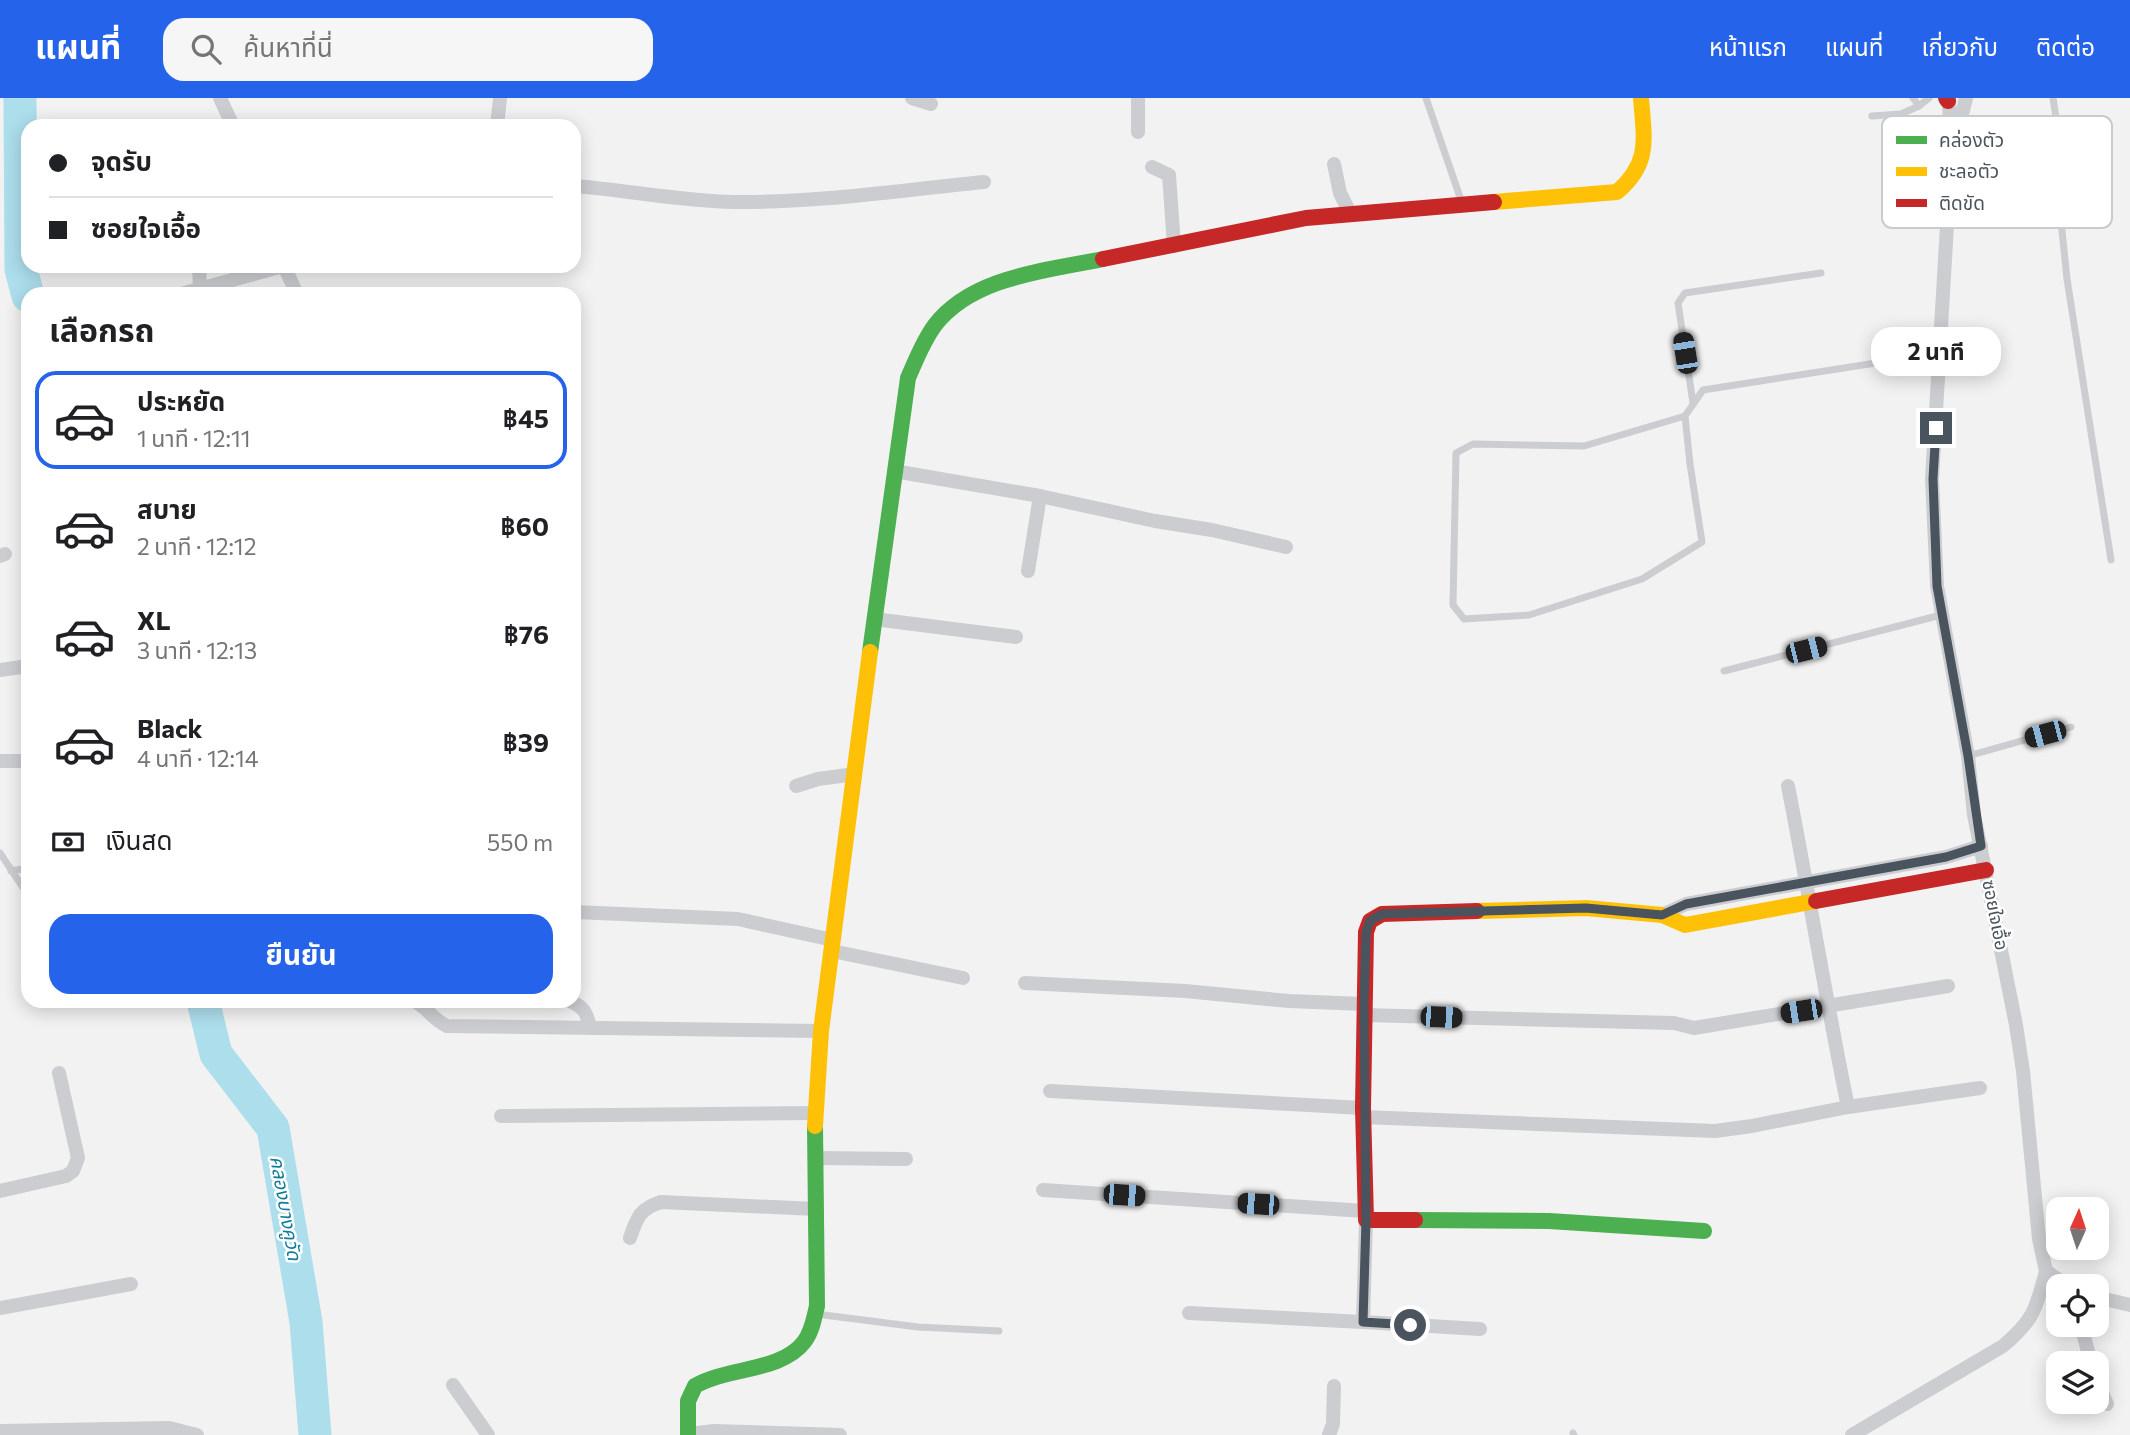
<!DOCTYPE html>
<html lang="th">
<meta charset="utf-8">
<style>
body{margin:0;font-family:Commissioner,"Noto Sans Thai",sans-serif;background:#f6f6f6;color:#202124;height:100vh;display:flex;flex-direction:column;font-size:26px;white-space:nowrap}
*{box-sizing:border-box;margin:0}
p{font-size:23px;color:#757577}
.icon{flex:none;width:38px;height:38px;fill:none;stroke:currentColor;stroke-width:2;stroke-linecap:round;stroke-linejoin:round}
.map{position:relative;flex:1;overflow:hidden}
.sheet{position:absolute;left:21px;top:189px;width:560px;height:721px;display:flex;flex-direction:column;background:#fff;border-radius:21px;box-shadow:0 4px 18px #0003}
.sheet>*{flex:none}
.top-card{position:absolute;left:21px;top:21px;width:560px;height:154px;border-radius:21px;box-shadow:0 4px 18px #0003;display:grid;align-content:center;height:154px;padding:0 28px;background:#fff}
.needle{width:46px;rotate:3deg}
.controls{position:absolute;left:2046px;top:1099px;display:grid;gap:14px}
.controls a{display:grid;place-items:center;width:63px;height:63px;border-radius:14px;background:#fff;box-shadow:0 4px 18px #0003;font-size:35px}
.end{position:absolute;width:32px;height:32px;margin:-16px;border:9px solid #49545e;background:#fff;box-shadow:0 0 0 4px #fff}
.from{border-radius:50%}
.bubble{position:absolute;height:49px;border-radius:21px;background:#fff;box-shadow:0 4px 18px #0003;font-size:23px;font-weight:700;line-height:49px;text-align:center}
.car{position:absolute;width:21px;height:42px;margin:-21px -10px;border-radius:9px;box-shadow:0 0 5px 2px #0007;background:linear-gradient(#222 24%,#8ab4d8 0 40%,#222 0 76%,#8ab4d8 0 86%,#222 0)}
.top-card b{display:flex;align-items:center;gap:24px;height:66px;font-size:26px}
.top-card b+b{border-top:2px solid #e0e0e0}
.top-card i{width:18px;height:18px;background:#202124}
ul{padding:0;list-style:none}
li{display:flex;align-items:center;gap:21px;height:98px;margin:0 14px 10px;padding:0 14px;border:4px solid transparent;border-radius:21px}
li div{flex:1}
li b{display:block;font-size:26px}
li em{font-style:normal;font-weight:700}
li.on{border-color:#2563eb}
li>.icon{width:63px;height:63px;stroke-width:1.5}
h2{padding:0 28px;font-size:32px;line-height:84px}
.pay{display:flex;align-items:center;gap:18px;height:77px;padding:0 28px;font-size:26px}
.pay p{margin-inline-start:auto}
.action{display:flex;gap:14px;margin-top:auto;padding:14px 28px}
.action a{flex:1;height:80px;border-radius:21px;background:#2563eb;color:#fff;font-size:28px;font-weight:700;line-height:80px;text-align:center}
header{display:flex;align-items:center;gap:42px;box-sizing:border-box;height:98px;padding:0 35px;background:#2563eb;color:#fff}
header strong{font-size:33px}
nav{display:flex;gap:38px;margin-inline-start:auto;font-size:24px}
.search{width:490px;height:63px;background:#f6f6f6;display:flex;align-items:center;gap:18px;box-sizing:border-box;padding:0 24px;border-radius:21px;color:#757577;font-size:26px}
.map>svg:first-child{display:block}
.lines{fill:none;stroke-linecap:round;stroke-linejoin:round}
.river{stroke:#addeec;stroke-width:33}
.lane{stroke:#cbcdd0;stroke-width:7}
.street{stroke:#cbcdd0;stroke-width:14}
.fast{stroke:#4caf50;stroke-width:16}
.slow{stroke:#ffc107;stroke-width:16}
.jam{stroke:#c62828;stroke-width:16}
.route{stroke:#49545e;stroke-width:9}
.labels{text-anchor:middle;stroke-width:5;stroke-linejoin:round;paint-order:stroke}
.street-label{font-size:18px;fill:#49545e;stroke:#fff}
.water-label{font-size:19px;font-style:italic;fill:#117b99;stroke:#fff}
.key{fill:#fff;stroke:#c8cccf;stroke-width:2}
.key-label{font-size:19px;fill:#49545e}
</style>
<header>
<strong>แผนที่</strong>
<div class="search"><svg class="icon" aria-label="search" viewBox="0 0 24 24"><circle cx="10" cy="10" r="6"/><path d="M15 15l6 6"/></svg>ค้นหาที่นี่</div>
<nav><a>หน้าแรก</a><a>แผนที่</a><a>เกี่ยวกับ</a><a>ติดต่อ</a></nav>
</header>
<div class="map">
<svg width="2130" height="1337" viewBox="0 0 2130 1337">
<rect width="100%" height="100%" fill="#f2f2f2"/>
<g class="lines">
<!-- river -->
<g class="river">
<path d="M20,0L21,171L28,198"/>
<path d="M203,903L216,956L273,1030L306,1224L315,1337"/>
</g>
<!-- lane -->
<g class="lane">
<path d="M1426,0L1462,105"/>
<path d="M1913,0L1919,8L1929,0"/>
<path d="M2053,0L2058,33L2055,65L2067,181L2111,462"/>
<path d="M1872,18L1901,16L1919,8"/>
<path d="M1693,305L1678,205L1685,195L1821,175"/>
<path d="M1685,318L1584,348L1473,346L1456,355L1453,507L1464,521L1529,517L1642,481L1702,444L1690,366L1685,318L1703,292L1940,255"/>
<path d="M1724,573L1941,517"/>
<path d="M1968,658L2071,629"/>
<path d="M0,755L28,797"/>
<path d="M11,773L28,770"/>
<path d="M816,1216L918,1229L999,1233"/>
<path d="M1573,1335L1574,1337"/>
</g>
<!-- street -->
<g class="street">
<path d="M220,0L233,28"/>
<path d="M912,0L931,6"/>
<path d="M1949,0L1951,60L1932,381L1937,488L1968,658L1974,717L2016,927L2023,973L2039,1141L2046,1173L2067,1188"/>
<path d="M497,28L500,0"/>
<path d="M1138,34V0"/>
<path d="M1955,45L1966,0"/>
<path d="M1334,66L1340,95L1350,115"/>
<path d="M1152,69L1169,77L1174,148"/>
<path d="M574,88C627,92 680,103 734,104C817,105 901,92 984,84"/>
<path d="M199,168L200,191"/>
<path d="M284,168L297,196"/>
<path d="M181,196L283,168"/>
<path d="M894,373L1040,398L1155,423L1212,432L1286,449"/>
<path d="M0,458L5,456"/>
<path d="M1028,473L1040,398"/>
<path d="M874,521L1016,539"/>
<path d="M0,572L28,568"/>
<path d="M0,663H28"/>
<path d="M796,688L818,681L855,676"/>
<path d="M1788,688C1809,795 1826,903 1848,1009"/>
<path d="M574,814L738,821L833,842"/>
<path d="M1662,817L1686,806L1946,759L1981,748"/>
<path d="M832,853L963,880"/>
<path d="M1025,885L1185,893L1289,903L1364,906"/>
<path d="M414,903C427,909 433,922 447,928L821,933"/>
<path d="M570,903C584,909 587,915 590,930"/>
<path d="M1364,917L1674,925L1694,930L1948,888"/>
<path d="M1050,993L1363,1010"/>
<path d="M501,1018L815,1015"/>
<path d="M1363,1019L1715,1033L1752,1028L1848,1009L1980,990"/>
<path d="M816,1060L906,1061"/>
<path d="M1043,1092L1365,1113"/>
<path d="M0,1093L66,1078L73,1073L78,1060L59,975"/>
<path d="M630,1140C637,1120 639,1111 661,1104L816,1111"/>
<path d="M2096,1199L2130,1207"/>
<path d="M0,1210L131,1186"/>
<path d="M1189,1215L1363,1224L1366,1122"/>
<path d="M1363,1224L1480,1231"/>
<path d="M2081,1227L2091,1265"/>
<path d="M2096,1281L2107,1306"/>
<path d="M453,1287L488,1337"/>
<path d="M0,1333L169,1330L197,1337"/>
<path d="M688,1336L714,1333L840,1337"/>
<path d="M1329,1337L1333,1326L1334,1288"/>
<path d="M1852,1337L2003,1248C2034,1222 2036,1211 2046,1173"/>
</g>
<!-- fast -->
<g class="fast">
<path d="M870,554L908,280C916,262 923,243 935,227C973,178 1047,173 1103,161"/>
<path d="M1415,1122L1549,1123L1704,1133"/>
<path d="M688,1337V1303L695,1288C727,1269 781,1274 804,1244C812,1234 814,1220 817,1208L815,1028"/>
</g>
<!-- slow -->
<g class="slow">
<path d="M1494,104L1617,94C1651,65 1644,41 1641,0"/>
<path d="M1477,813L1586,810L1662,817L1685,827L1816,803"/>
<path d="M815,1028L821,933L870,554"/>
</g>
<!-- jam -->
<g class="jam">
<path d="M1946,0L1948,3"/>
<path d="M1103,161L1306,120L1494,104"/>
<path d="M1816,803L1986,772"/>
<path d="M1415,1122H1366L1363,1010L1366,834L1370,823L1382,816L1477,813"/>
</g>
</g>
<g class="lines">
<!-- route -->
<path class="route" d="M1410,1227L1363,1224L1366,1122L1364,906L1366,834L1370,823L1382,816L1586,810L1662,817L1686,806L1946,759L1981,748L1968,658L1937,488L1933,381L1936,330"/>
</g>
<g class="labels">
<!-- street labels -->
<g class="street-label">
<text transform="translate(1995 817) rotate(79)" y="6">ซอยใจเอื้อ</text>
</g>
<!-- water labels -->
<g class="water-label">
<text transform="translate(286 1110) rotate(80)" y="7">คลองบางคูวัด</text>
</g>
</g>
<!-- legend -->
<rect x="1882" y="18" width="230" height="112" rx="10" class="key"/>
<rect x="1896" y="38" width="31" height="8" fill="#4caf50"/>
<rect x="1896" y="69" width="31" height="9" fill="#ffc107"/>
<rect x="1896" y="101" width="31" height="8" fill="#c62828"/>
<g class="key-label">
<text x="1939" y="49">คล่องตัว</text>
<text x="1939" y="80">ชะลอตัว</text>
<text x="1939" y="112">ติดขัด</text>
</g>
</svg>
<div class="controls">
<a><svg class="needle" viewBox="-14 -14 28 28"><path d="M0-13l5 13h-10z" fill="#e53935"/><path d="M0 13l5-13h-10z" fill="#757577"/></svg></a>
<a><svg class="icon" aria-label="locate" viewBox="0 0 24 24"><circle cx="12" cy="12" r="6"/><path d="M12 2v4M12 18v4M2 12h4M18 12h4"/></svg></a>
<a><svg class="icon" aria-label="layers" viewBox="0 0 24 24"><path d="M12 4l9 5-9 5-9-5zM3 14l9 5 9-5"/></svg></a>
</div>
<i class="end from" style="left:1410px;top:1227px"></i>
<i class="end" style="left:1936px;top:330px"></i>
<div class="bubble" style="left:1871px;top:229px;width:130px">2 นาที</div>
<i class="car" style="left:1685px;top:255px;rotate:351deg"></i>
<i class="car" style="left:1806px;top:552px;rotate:76deg"></i>
<i class="car" style="left:2045px;top:636px;rotate:255deg"></i>
<i class="car" style="left:1801px;top:913px;rotate:261deg"></i>
<i class="car" style="left:1441px;top:919px;rotate:92deg"></i>
<i class="car" style="left:1124px;top:1097px;rotate:94deg"></i>
<i class="car" style="left:1258px;top:1106px;rotate:274deg"></i>
<div class="top-card">
<b><i class="from"></i>จุดรับ</b>
<b><i></i>ซอยใจเอื้อ</b>
</div>
<section class="sheet">
<h2>เลือกรถ</h2>
<ul>
<li class="on"><svg class="icon" aria-label="car" viewBox="0 0 24 24"><path d="M5 17H2v-5l4-1 3-4h7l3 4 3 1v5h-3M9 17h6M6 11h13"/><circle cx="7" cy="17" r="2"/><circle cx="17" cy="17" r="2"/></svg><div><b>ประหยัด</b><p>1 นาที · 12:11</p></div><em>฿45</em></li>
<li><svg class="icon" aria-label="car" viewBox="0 0 24 24"><path d="M5 17H2v-5l4-1 3-4h7l3 4 3 1v5h-3M9 17h6M6 11h13"/><circle cx="7" cy="17" r="2"/><circle cx="17" cy="17" r="2"/></svg><div><b>สบาย</b><p>2 นาที · 12:12</p></div><em>฿60</em></li>
<li><svg class="icon" aria-label="car" viewBox="0 0 24 24"><path d="M5 17H2v-5l4-1 3-4h7l3 4 3 1v5h-3M9 17h6M6 11h13"/><circle cx="7" cy="17" r="2"/><circle cx="17" cy="17" r="2"/></svg><div><b>XL</b><p>3 นาที · 12:13</p></div><em>฿76</em></li>
<li><svg class="icon" aria-label="car" viewBox="0 0 24 24"><path d="M5 17H2v-5l4-1 3-4h7l3 4 3 1v5h-3M9 17h6M6 11h13"/><circle cx="7" cy="17" r="2"/><circle cx="17" cy="17" r="2"/></svg><div><b>Black</b><p>4 นาที · 12:14</p></div><em>฿39</em></li>
</ul>
<div class="pay"><svg class="icon" aria-label="cash" viewBox="0 0 24 24"><path d="M3 7h18v10H3z"/><circle cx="12" cy="12" r="2"/></svg>เงินสด<p>550 m</p></div>
<div class="action"><a>ยืนยัน</a></div>
</section>
</div>
